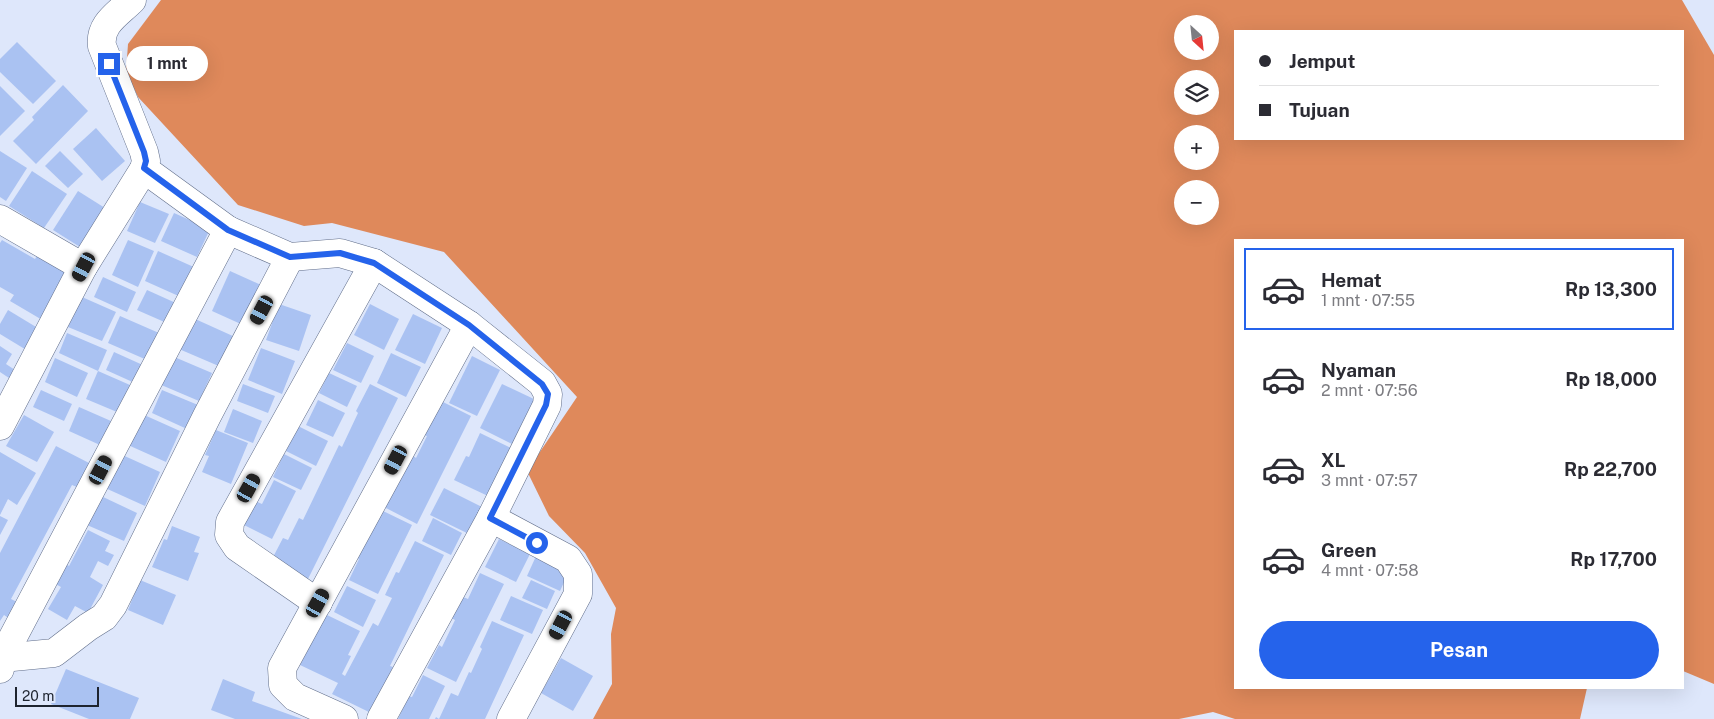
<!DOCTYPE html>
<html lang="id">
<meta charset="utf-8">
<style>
body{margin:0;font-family:"Public Sans",sans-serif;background:#f2f2f3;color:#2b2b33;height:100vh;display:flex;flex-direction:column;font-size:19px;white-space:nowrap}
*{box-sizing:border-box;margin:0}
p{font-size:16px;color:#7c7c81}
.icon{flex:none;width:28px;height:28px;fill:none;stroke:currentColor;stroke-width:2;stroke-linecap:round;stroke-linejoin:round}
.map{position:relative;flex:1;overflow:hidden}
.drawer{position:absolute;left:1234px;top:239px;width:450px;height:450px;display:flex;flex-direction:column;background:#fff;border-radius:0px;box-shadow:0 5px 20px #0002}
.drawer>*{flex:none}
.banner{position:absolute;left:1234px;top:30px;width:450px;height:110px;border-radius:0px;box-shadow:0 5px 20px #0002;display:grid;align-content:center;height:110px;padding:0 25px;background:#fff}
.needle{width:32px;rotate:153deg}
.controls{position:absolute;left:1174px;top:15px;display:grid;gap:10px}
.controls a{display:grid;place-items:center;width:45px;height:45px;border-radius:50%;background:#fff;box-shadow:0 5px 20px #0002;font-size:25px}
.scale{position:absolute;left:15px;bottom:12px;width:84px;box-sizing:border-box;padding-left:5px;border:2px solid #1e242f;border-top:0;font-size:14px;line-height:18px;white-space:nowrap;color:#1e242f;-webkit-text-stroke:4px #dee7fb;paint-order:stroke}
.end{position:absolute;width:22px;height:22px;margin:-11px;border:6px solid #2563eb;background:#fff;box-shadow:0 0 0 2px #fff}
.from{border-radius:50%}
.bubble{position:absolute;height:35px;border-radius:18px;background:#fff;box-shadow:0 5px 20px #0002;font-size:16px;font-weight:700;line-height:35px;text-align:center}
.car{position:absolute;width:15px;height:30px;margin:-15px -8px;border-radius:6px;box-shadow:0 0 4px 1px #0007;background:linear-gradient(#222 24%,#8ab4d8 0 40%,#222 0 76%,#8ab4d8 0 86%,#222 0)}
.banner b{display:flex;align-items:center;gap:18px;height:48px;font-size:19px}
.banner b+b{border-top:1px solid #e1e1e2}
.banner i{width:12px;height:12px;background:#2b2b33}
ul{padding:9px 0 0;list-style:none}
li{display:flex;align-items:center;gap:15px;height:82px;margin:0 10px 8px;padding:0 15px;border:2px solid transparent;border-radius:0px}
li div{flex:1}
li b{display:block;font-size:19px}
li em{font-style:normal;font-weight:700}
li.active{border-color:#2563eb}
li>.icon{width:45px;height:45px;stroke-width:1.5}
.cta{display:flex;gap:10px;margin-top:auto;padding:10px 25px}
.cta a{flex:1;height:58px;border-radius:30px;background:#2563eb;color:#fff;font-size:20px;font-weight:700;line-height:58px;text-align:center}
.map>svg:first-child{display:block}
.forest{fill:#df895b;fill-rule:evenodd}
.building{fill:#aac2f2}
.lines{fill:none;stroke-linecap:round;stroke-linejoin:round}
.minor-casing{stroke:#616e8a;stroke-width:29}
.minor{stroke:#fff;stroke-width:28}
.route{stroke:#2563eb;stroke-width:6}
</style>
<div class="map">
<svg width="1714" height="719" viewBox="0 0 1714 719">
<rect width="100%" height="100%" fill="#dee7fb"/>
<!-- forest -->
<path class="forest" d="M161,0H1682L1714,55V684L1683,671L1682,240H1235V688H1587L1580,719H1235L1213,712L1179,719H593L612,684L611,634L616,608L585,553L549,516L527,471L577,397L444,252L332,223L304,226L238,205L138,97L126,72L128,44ZM1182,24H1210V51H1182ZM1235,31H1682V139H1235ZM1182,79H1210V106H1182ZM1182,134H1210V161H1182ZM1182,189H1210V216H1182Z"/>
<!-- building -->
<g class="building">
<path d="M17,42L56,81L33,104L0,72V59Z"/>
<path d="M63,85L88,111L36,164L13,141L34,120L32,117Z"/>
<path d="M0,86L25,111L0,136Z"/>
<path d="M96,128L125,161L102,181L73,149Z"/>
<path d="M0,151L27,168L6,201L0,197Z"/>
<path d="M60,151L83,174L68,188L45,166Z"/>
<path d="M32,171L67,194L44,228L9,206Z"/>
<path d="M78,191L105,208L80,247L53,230Z"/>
<path d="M140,202L169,214L155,243L127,231Z"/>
<path d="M174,213L210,229L197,257L161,241Z"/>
<path d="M2,240L35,259L39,253L73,274L44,321L10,301L14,295L0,287V243Z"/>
<path d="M128,240L154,251L138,287L112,275Z"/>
<path d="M158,251L196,268L183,298L145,281Z"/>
<path d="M230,271L261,285L243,325L212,311Z"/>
<path d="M103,277L136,292L127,312L94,297Z"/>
<path d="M147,290L178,304L169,324L137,310Z"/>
<path d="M82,297L116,312L102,341L68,327Z"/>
<path d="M279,304L311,315L299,351L266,340Z"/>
<path d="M370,304L399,319L384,350L354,335Z"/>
<path d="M8,310L41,330L28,351L0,334V324Z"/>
<path d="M413,314L442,328L425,364L395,350Z"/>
<path d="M120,316L159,333L147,360L108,343Z"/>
<path d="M193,318L235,337L221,367L179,349Z"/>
<path d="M67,333L107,350L98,371L59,353Z"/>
<path d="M347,343L374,356L361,383L333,370Z"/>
<path d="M0,346L12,354L6,364L15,370L9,378L0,372Z"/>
<path d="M261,348L295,361L282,394L248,380Z"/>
<path d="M114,352L145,366L137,384L106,370Z"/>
<path d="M391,353L421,367L406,397L377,383Z"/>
<path d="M172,356L212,373L199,401L159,384Z"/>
<path d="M472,356L500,370L477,416L449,403Z"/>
<path d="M55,358L88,373L77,397L45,382Z"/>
<path d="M98,371L130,385L117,412L86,399Z"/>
<path d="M329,373L357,386L347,407L319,393Z"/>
<path d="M243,384L275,396L268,413L237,401Z"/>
<path d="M370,384L398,398L308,579L271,561L283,538L288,540L299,518L303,520L339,445L342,447L358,413L356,411Z"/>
<path d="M502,384L536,400L514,445L480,428Z"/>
<path d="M41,390L72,404L64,421L33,407Z"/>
<path d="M162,390L198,405L187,429L152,413Z"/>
<path d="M318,400L345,413L333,437L306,425Z"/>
<path d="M441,401L471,416L417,524L384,507L412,455L416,458L427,436L424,435Z"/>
<path d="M79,407L111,421L100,445L69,431Z"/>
<path d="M233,409L262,421L253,443L224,432Z"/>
<path d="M142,414L180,431L166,462L128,445Z"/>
<path d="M24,415L54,432L37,462L6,446Z"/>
<path d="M298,426L328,441L316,466L286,451Z"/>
<path d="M216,430L248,443L231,484L202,472L209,456L205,455Z"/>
<path d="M480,433L511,448L488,496L454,480L466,456L469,457Z"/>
<path d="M56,446L91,464L79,488L72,485L11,599L19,603L10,619L4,615L0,621V553Z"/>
<path d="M0,452L36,473L17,505L8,499L0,515Z"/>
<path d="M118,453L160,472L145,506L103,487Z"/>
<path d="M284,454L312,468L301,490L273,477Z"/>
<path d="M274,480L296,491L272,539L244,525L255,501L262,504Z"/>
<path d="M444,488L484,508L471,535L430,515Z"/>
<path d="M101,496L137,513L124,541L87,525Z"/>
<path d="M381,510L412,525L378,594L349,580L359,559L357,558Z"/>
<path d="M0,516L8,520L0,535Z"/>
<path d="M433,518L462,533L451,555L422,541Z"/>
<path d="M172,526L200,537L194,552L199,553L188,581L152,567L164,539L167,540Z"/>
<path d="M88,530L110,541L105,551L114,555L108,566L98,561L90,577L103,585L88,613L75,606L67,620L48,609L61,587L52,582L63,562L69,566Z"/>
<path d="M499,539L530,554L516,582L485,567Z"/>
<path d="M415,541L444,555L390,666L393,667L371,713L332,694L338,683L300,665L325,614L360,631L348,655L351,656L342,674L345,676L373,623L378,626L392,598L385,595L396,572L399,573Z"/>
<path d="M537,554L570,569L560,591L527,576Z"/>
<path d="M480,573L504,584L456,682L427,668L439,645L442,647L455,620L450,617L461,596L468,599Z"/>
<path d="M140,580L176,595L163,625L128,610Z"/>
<path d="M531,580L555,591L547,609L522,598Z"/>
<path d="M347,586L376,600L363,627L334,612Z"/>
<path d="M511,596L543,610L532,634L500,620Z"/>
<path d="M492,621L524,635L485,719H435L436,717L439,719L451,693L458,696L469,672L471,673L482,649L480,647Z"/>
<path d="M561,658L593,676L573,711L541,693Z"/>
<path d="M66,669L139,698L130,719H89L51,704Z"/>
<path d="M423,675L445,686L429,719H398L409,696L412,697Z"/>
<path d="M223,679L255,692L252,701L302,719H235L211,710Z"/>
</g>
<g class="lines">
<!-- minor casing -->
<g class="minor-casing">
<g id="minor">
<path d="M144,169L228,230L290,257L340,253L374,263L469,325L542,383L548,394L547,405L491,518L381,719"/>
<path d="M0,219L83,267"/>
<path d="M0,426L83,267L144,169L146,161L144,152L102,46C99,24 118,14 132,0"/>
<path d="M491,518L568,559L578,574V594L511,719"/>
<path d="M318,603L237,547L229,535L230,522L374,263"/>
<path d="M2,658L54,653L88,627L104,617L113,605L207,416L290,257"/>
<path d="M0,669L2,658L228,230"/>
<path d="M344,719L295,697L283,685L282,668L469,325"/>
</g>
</g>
<!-- minor -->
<use href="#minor" class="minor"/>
</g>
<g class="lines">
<!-- route -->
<path class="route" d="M109,64L144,152L146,161L144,168L228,230L290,257L340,253L374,263L469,325L542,384L548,394L546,405L490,518L537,543"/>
</g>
</svg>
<div class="controls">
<a><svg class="needle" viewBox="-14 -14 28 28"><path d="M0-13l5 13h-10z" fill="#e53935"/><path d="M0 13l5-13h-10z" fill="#7c7c81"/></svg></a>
<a><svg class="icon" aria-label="layers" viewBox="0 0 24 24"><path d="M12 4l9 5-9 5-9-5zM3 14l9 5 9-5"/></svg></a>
<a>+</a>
<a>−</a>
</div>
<div class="scale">20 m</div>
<i class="end from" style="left:537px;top:543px"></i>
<i class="end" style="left:109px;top:64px"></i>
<div class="bubble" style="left:126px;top:46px;width:82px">1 mnt</div>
<i class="car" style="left:84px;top:267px;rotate:208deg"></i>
<i class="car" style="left:262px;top:310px;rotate:208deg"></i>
<i class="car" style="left:396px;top:460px;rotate:208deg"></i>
<i class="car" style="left:101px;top:470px;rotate:28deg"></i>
<i class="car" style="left:249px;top:488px;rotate:29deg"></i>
<i class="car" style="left:318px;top:603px;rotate:29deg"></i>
<i class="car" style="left:561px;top:625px;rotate:208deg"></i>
<div class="banner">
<b><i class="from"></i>Jemput</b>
<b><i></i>Tujuan</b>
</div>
<section class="drawer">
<ul>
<li class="active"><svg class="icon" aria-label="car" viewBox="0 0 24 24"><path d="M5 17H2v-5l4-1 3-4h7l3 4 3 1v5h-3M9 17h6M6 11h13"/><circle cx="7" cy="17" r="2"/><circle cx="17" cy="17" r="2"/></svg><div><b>Hemat</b><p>1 mnt · 07:55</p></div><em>Rp 13,300</em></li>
<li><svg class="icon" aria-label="car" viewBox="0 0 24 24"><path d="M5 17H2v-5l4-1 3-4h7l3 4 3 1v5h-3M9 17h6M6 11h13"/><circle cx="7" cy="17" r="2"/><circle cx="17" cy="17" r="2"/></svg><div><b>Nyaman</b><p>2 mnt · 07:56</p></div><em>Rp 18,000</em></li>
<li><svg class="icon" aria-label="car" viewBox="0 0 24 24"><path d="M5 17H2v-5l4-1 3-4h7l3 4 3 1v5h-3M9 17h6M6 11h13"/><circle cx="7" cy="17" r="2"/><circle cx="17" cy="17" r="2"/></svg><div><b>XL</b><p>3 mnt · 07:57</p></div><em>Rp 22,700</em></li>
<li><svg class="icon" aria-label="car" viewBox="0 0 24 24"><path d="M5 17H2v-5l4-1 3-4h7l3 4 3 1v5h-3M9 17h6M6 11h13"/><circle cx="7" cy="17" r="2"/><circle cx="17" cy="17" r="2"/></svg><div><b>Green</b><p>4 mnt · 07:58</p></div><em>Rp 17,700</em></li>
</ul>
<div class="cta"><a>Pesan</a></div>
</section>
</div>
